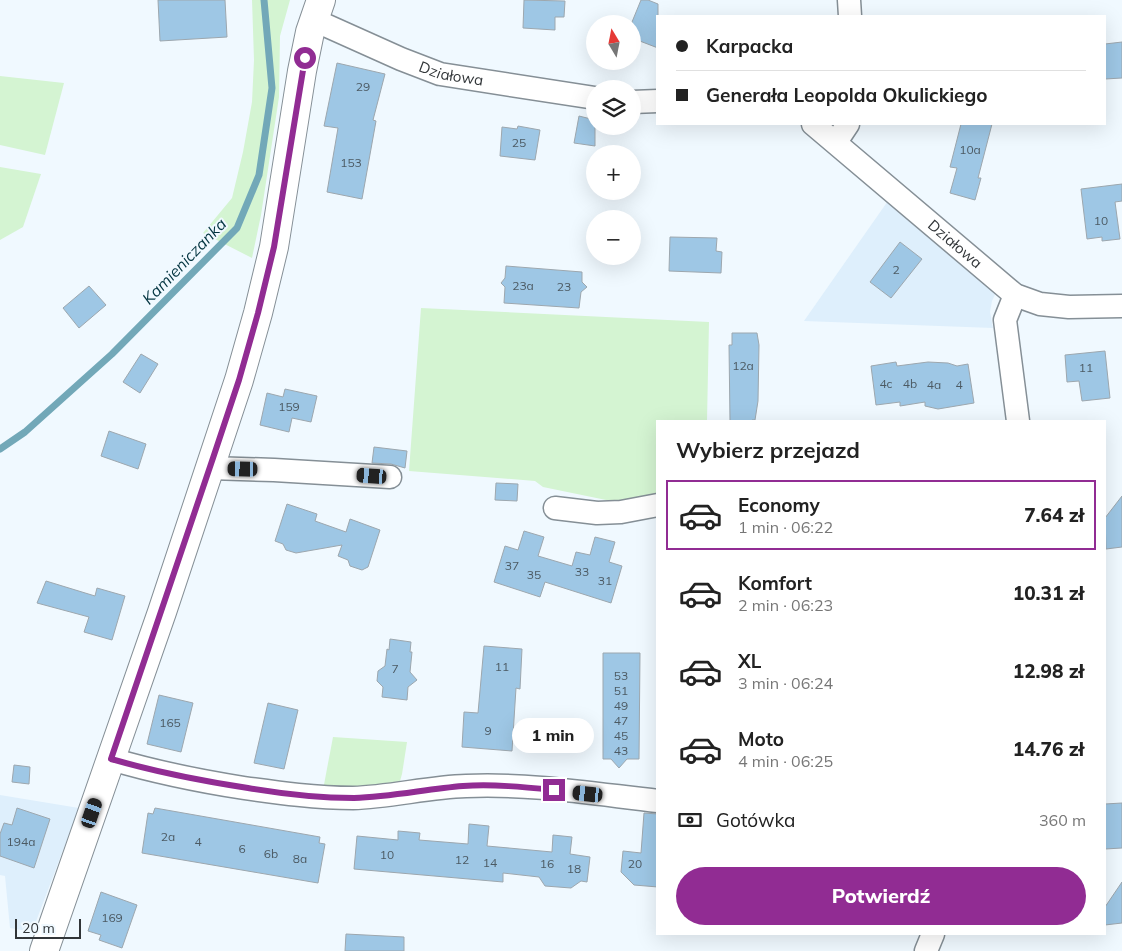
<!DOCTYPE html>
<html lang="pl">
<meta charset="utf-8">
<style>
body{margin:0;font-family:Mulish,sans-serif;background:#f6f6f6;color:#222;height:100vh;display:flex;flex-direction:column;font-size:19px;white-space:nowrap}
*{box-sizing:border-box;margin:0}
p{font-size:16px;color:#767676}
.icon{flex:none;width:28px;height:28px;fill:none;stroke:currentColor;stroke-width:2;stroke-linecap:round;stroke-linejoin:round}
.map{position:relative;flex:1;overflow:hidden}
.side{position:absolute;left:656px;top:420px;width:450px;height:515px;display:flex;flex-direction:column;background:#fff;border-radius:0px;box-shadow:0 5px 20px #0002}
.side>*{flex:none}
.guide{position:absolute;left:656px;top:15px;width:450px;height:110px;border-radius:0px;box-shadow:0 5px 20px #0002;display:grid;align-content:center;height:110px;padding:0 20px;background:#fff}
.needle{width:32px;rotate:350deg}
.controls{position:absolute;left:586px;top:15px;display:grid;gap:10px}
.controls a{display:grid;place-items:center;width:55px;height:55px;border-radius:50%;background:#fff;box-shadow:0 5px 20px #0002;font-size:25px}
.scale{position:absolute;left:15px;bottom:12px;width:66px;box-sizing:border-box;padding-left:5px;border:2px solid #313538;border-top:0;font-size:14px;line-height:18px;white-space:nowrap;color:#313538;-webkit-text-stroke:4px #f0f9ff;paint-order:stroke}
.end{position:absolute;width:22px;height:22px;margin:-11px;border:6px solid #912c93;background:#fff;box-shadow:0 0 0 2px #fff}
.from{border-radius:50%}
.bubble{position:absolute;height:35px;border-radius:18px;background:#fff;box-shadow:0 5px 20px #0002;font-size:16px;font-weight:800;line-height:35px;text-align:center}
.car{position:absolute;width:15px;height:30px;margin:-15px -8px;border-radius:6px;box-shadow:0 0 4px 1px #0007;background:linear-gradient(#222 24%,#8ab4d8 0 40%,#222 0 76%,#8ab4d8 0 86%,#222 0)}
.guide b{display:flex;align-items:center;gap:18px;height:48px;font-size:19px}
.guide b+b{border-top:1px solid #e0e0e0}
.guide i{width:12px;height:12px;background:#222}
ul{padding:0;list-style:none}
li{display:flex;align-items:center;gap:15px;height:70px;margin:0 10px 8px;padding:0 10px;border:2px solid transparent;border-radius:0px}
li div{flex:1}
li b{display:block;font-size:19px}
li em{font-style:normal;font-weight:800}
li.active{border-color:#912c93}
li>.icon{width:45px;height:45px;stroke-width:1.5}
h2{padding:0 20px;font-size:22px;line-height:60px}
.pay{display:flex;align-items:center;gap:12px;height:55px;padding:0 20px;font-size:19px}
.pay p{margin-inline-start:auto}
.button{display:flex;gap:10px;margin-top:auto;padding:10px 20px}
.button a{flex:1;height:58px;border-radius:30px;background:#912c93;color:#fff;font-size:20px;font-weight:800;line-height:58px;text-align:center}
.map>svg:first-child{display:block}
.built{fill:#deeffc}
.green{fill:#d4f4d2}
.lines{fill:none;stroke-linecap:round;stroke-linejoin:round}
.stream{stroke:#72a8b8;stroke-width:7}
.building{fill:#9ec7e5;stroke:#9da7ae}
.street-casing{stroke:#858f96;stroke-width:25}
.secondary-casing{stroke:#858f96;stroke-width:30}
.street{stroke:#fff;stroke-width:22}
.secondary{stroke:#fff;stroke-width:28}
.route{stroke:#912c93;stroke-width:6}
.labels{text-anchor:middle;stroke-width:4;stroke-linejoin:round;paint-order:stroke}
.number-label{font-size:12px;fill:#4c5a63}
.street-label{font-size:15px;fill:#313538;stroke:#f0f9ff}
.water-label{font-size:16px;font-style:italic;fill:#00333f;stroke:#f0f9ff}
</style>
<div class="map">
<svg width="1122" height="951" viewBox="0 0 1122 951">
<rect width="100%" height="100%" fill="#f0f9ff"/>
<!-- built -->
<g class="built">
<path d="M890,198L997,290L992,301L990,312L993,328L804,321Z"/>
<path d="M0,795L79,808L32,932L10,928L5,876L0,875Z"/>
</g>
<!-- green -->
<g class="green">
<path d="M252,0H290L280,36L279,97L261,215L252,258L203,233L232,198L243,152L252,102L254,60Z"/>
<path d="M0,76L64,83L45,155L0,145Z"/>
<path d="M0,167L41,174L23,227L0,240Z"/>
<path d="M421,308L709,322L707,421H658L657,496L635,503L611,501L543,487L535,481L409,471Z"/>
<path d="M333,737L407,742L402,774L400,781L390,789L323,790Z"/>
</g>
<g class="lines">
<!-- stream -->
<path class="stream" d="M0,449L25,432L112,354L237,228L259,175L272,88L264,0"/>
</g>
<!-- building -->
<g class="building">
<path d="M158,0H225L227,37L160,41Z"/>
<path d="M524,0L565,1L564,17H555V30L523,28Z"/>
<path d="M641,0H648L658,4V48L632,38V22Z"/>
<path d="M1122,42V78L1105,79V44Z"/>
<path d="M337,63L385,74L373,120L376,121L362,199L327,192L338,128L324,126Z"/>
<path d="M579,116L595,120V146L574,143Z"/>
<path d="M961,124H992L978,178H981L975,200L950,193L957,168L950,167Z"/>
<path d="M518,126L540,130L535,160L500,156L502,127L517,129Z"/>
<path d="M1122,184V201L1115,202L1120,239L1102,241V237L1087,239L1081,189Z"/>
<path d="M670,237L717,238L716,251L722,252L721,273L669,271Z"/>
<path d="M900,242L922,259L891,298L870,282Z"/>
<path d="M506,266L582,272V282L587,287L581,292L579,308L504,303L505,287L501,283L505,278Z"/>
<path d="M89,286L106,305L79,328L63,308Z"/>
<path d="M732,333H757L759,345L758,401L755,420H752V421H730L729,345H732Z"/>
<path d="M1105,351L1110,398L1082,401L1079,381L1067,382L1065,355Z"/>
<path d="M141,354L158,364L140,393L123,382Z"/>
<path d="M896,362L897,366L928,362L948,363L957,366L968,364L974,403L938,409L925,406V402L900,406V402L876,405L871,366Z"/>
<path d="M285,389L317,396L311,422L292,418L289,432L260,425L267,393L283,397Z"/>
<path d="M109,431L146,444L138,469L101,456Z"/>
<path d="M374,447L407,451L405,468L391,464L372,463Z"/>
<path d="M496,483L518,484L517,501L495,500Z"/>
<path d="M1122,496V547L1106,549L1105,518Z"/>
<path d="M287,504L317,514L315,521L346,532L350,519L380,530L368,567L362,570L350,566L348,560L338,556L342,545L296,553L286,550L283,544L275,541Z"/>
<path d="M524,531L544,537L538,556L572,566L576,552L590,555L595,537L615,542L609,562L622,566L611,603L545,582L540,597L494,582L505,546L518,550Z"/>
<path d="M46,581L95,596L97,588L125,596L112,640L84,632L89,617L37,603Z"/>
<path d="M390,639L411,642L410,652H412L410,672L417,680L408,687L407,700L382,697L383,687L377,681L378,671L385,666L387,649L389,650Z"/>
<path d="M484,646L522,649L520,689L516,688L512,751L462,747L464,712L478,713Z"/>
<path d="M603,653H640L639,759H627L619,768L611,759H603Z"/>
<path d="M159,695L193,703L181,752L147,744Z"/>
<path d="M268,703L298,710L284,769L254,763Z"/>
<path d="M14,765L30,767L29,784L12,782Z"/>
<path d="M1122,803V848L1105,849V804Z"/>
<path d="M17,808L50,819L34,868L0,856V834L4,823L12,825Z"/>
<path d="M155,808L320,837L319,843L325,844L318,883L142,853L148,813L153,814Z"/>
<path d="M644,813L658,814V887L634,885L621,872L623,851L641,853Z"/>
<path d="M469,824L489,826L487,846L552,852L553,835L572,837L570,854L590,857L587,882L581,881L571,888L545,886L539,877L503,873V882L354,869L357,836L398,840V831L420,833L419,840L468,844Z"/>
<path d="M1122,882V923L1105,925V907Z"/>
<path d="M101,892L137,905L122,948L99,940L101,935L88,931Z"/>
<path d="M346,934L404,937V951H345Z"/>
</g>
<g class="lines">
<!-- street casing -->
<g class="street-casing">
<g id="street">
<path d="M849,0L850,16"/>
<path id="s1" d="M314,20L401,59L440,74L595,98"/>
<path d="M632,102L658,101"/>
<path id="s2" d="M813,124L1015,295L1040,304L1069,307L1122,306"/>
<path d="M836,142L848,124"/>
<path d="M1015,295L1005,320L1018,421"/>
<path d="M210,468L274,470L390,477"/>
<path d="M555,508L597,513L621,512L658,505"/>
<path d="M111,759C155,772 199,781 244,788C280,793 316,798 353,798C391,797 428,787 466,786C528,783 595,794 658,801"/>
<path d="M926,951L933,934"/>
</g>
</g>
<!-- secondary casing -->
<g class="secondary-casing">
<path id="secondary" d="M44,951L162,612L239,380L258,313L274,247L302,71L310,32L321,0"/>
</g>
<!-- street -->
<use href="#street" class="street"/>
<!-- secondary -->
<use href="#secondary" class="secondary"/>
</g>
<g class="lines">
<!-- route -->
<path class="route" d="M305,58L274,247L258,313L239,380L213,458L111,759C156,772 202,781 248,788C283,794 318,798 354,798C391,797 426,789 463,786C493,784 524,787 554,790"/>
</g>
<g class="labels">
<!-- number labels -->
<g class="number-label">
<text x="363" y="91">29</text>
<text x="519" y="147">25</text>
<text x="970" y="154">10a</text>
<text x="351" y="167">153</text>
<text x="1101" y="225">10</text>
<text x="896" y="274">2</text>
<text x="523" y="290">23a</text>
<text x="564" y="291">23</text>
<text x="743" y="370">12a</text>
<text x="1086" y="372">11</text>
<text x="886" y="388">4c</text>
<text x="910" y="388">4b</text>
<text x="934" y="389">4a</text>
<text x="959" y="389">4</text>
<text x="289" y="411">159</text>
<text x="512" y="570">37</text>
<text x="582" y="576">33</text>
<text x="534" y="579">35</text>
<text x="605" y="585">31</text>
<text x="502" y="671">11</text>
<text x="395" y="673">7</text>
<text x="621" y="680">53</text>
<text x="621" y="695">51</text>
<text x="621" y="710">49</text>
<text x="621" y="725">47</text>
<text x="170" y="727">165</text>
<text x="488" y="735">9</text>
<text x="621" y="740">45</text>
<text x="621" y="755">43</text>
<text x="168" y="841">2a</text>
<text x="21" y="846">194a</text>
<text x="198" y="846">4</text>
<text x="242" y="853">6</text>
<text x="271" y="858">6b</text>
<text x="387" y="859">10</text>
<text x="300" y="863">8a</text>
<text x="462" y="864">12</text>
<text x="490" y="867">14</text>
<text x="547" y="868">16</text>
<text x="635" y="868">20</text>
<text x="574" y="873">18</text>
<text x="112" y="922">169</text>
</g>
<!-- street labels -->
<g class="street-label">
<text dy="5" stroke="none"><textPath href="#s1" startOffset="148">Działowa</textPath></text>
<text dy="5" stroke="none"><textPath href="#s2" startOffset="186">Działowa</textPath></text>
</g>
<!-- water labels -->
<g class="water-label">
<text transform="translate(184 261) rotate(-46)" y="6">Kamieniczanka</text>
</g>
</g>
</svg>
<div class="controls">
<a><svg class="needle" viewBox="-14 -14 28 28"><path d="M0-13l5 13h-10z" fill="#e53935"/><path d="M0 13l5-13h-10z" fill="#767676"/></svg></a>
<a><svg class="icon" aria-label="layers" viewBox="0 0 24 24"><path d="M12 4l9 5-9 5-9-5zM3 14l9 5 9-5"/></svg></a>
<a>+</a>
<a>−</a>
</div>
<div class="scale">20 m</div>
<i class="end from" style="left:305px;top:58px"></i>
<i class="end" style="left:554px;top:790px"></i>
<div class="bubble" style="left:512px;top:718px;width:82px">1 min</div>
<i class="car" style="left:243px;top:469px;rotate:271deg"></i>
<i class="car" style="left:372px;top:476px;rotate:274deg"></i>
<i class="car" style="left:588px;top:794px;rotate:276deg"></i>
<i class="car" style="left:92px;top:813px;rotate:19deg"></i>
<div class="guide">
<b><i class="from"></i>Karpacka</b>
<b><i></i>Generała Leopolda Okulickiego</b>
</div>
<section class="side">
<h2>Wybierz przejazd</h2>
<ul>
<li class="active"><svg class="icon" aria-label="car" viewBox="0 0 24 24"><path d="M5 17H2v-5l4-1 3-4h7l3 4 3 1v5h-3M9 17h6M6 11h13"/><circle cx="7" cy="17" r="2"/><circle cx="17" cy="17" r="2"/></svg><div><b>Economy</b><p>1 min · 06:22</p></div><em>7.64 zł</em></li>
<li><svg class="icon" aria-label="car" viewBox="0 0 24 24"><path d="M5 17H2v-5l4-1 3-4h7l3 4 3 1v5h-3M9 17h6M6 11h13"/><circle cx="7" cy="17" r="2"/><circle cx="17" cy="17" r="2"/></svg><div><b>Komfort</b><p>2 min · 06:23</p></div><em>10.31 zł</em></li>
<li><svg class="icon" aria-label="car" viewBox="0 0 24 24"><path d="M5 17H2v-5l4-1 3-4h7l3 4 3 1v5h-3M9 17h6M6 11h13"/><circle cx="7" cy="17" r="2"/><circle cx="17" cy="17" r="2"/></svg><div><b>XL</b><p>3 min · 06:24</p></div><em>12.98 zł</em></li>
<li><svg class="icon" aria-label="car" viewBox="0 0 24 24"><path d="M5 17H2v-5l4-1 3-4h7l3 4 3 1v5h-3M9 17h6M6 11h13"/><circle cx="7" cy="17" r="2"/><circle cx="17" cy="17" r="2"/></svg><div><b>Moto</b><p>4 min · 06:25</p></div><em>14.76 zł</em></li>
</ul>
<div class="pay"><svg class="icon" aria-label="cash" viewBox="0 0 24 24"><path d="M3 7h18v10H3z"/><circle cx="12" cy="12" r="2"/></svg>Gotówka<p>360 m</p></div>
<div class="button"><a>Potwierdź</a></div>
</section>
</div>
